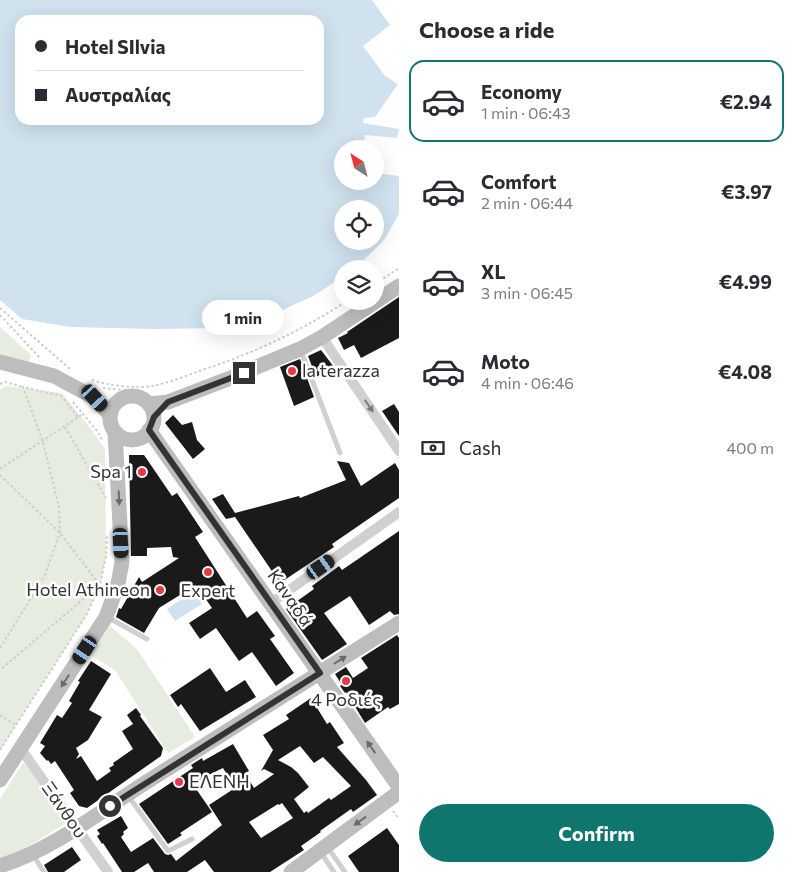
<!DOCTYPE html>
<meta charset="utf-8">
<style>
body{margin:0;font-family:Commissioner,sans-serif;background:#f7f7f7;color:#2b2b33;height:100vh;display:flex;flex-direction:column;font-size:19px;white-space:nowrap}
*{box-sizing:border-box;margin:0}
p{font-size:16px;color:#7c7c81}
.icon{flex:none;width:28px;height:28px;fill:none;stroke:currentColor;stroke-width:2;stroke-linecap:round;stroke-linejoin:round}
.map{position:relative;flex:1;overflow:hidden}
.drawer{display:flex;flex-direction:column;background:#fff;width:395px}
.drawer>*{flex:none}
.banner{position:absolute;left:15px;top:15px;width:309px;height:110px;border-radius:15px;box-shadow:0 5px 20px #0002;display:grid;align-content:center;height:110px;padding:0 20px;background:#fff}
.needle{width:32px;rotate:324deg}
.tools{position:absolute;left:334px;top:140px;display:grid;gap:10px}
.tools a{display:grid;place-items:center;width:50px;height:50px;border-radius:50%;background:#fff;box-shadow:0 5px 20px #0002;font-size:25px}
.end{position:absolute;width:22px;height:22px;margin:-11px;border:6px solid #333;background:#fff;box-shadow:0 0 0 2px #fff}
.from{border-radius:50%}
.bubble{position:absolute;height:35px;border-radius:18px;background:#fff;box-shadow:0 5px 20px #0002;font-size:16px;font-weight:700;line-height:35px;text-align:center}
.car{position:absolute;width:15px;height:30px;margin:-15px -8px;border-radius:6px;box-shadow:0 0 4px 1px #0007;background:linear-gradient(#222 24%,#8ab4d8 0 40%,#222 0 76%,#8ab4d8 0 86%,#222 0)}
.banner b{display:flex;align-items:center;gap:18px;height:48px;font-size:19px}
.banner b+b{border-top:1px solid #e1e1e2}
.banner i{width:12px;height:12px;background:#2b2b33}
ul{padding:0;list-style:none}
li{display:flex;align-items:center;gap:15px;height:82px;margin:0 10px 8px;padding:0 10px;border:2px solid transparent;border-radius:15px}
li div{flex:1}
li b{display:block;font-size:19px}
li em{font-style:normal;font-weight:700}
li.current{border-color:#0f766e}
li>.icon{width:45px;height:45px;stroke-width:1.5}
h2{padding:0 20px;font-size:22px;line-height:60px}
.pay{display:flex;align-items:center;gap:12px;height:55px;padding:0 20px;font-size:19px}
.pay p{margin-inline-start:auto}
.action{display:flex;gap:10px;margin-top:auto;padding:10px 20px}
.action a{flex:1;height:58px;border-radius:30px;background:#0f766e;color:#fff;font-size:20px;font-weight:700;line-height:58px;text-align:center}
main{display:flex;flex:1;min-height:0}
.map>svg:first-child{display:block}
.green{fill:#e6ecdf}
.water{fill:#cfe2ee;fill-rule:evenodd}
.building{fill:#1a1a1a;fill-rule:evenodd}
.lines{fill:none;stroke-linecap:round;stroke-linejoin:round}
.path{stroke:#cdcdcd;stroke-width:2;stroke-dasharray:2.5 2.5;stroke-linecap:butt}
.lane{stroke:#d0d0d0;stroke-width:5}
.street{stroke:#d0d0d0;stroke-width:10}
.secondary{stroke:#bdbdbd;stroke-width:15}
.oneway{fill:#7a7a7a}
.oneway2{fill:#6a6a6a}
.route{stroke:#333;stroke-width:6}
.poi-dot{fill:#e63946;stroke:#fff;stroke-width:2}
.labels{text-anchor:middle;stroke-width:5;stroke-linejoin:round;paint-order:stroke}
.poi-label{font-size:18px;fill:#333;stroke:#fff;text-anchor:start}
.street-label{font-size:18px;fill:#333;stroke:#fff}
</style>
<main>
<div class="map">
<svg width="399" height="872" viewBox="0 0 399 872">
<rect width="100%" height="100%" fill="#fff"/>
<!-- green -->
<g class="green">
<path d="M0,327L31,355L29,363L0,358Z"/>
<path d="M6,386L62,393L91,429L105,449L106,556L100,585L87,614L0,750V390Z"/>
<path d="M110,626L137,649L195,737L168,753L115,670L90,655Z"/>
<path d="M23,763L33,769L68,822L9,858L0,859V799Z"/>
</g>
<!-- water -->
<g class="water">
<path d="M0,0H372L390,25L363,46L385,76L398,84L375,117L364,118L363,123L399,129L397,138L365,135L363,149H342V181H375V173L399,176V214L384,240L355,269H342V277L315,295L276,313L226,328L153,329L70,327L22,319L0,300ZM20,20H319V120H20ZM342,209H375V241H342Z"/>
<path d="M194,591L202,604L175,621L167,609Z"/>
</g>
<!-- building -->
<g class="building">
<path d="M399,297V338L361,358L354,345L344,350L338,338L348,333L347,332Z"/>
<path d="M321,350L334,367L316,377L308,356Z"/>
<path d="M300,359L314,397L294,406L280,367Z"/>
<path d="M394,404L399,412V436L382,411Z"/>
<path d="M173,415L182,425L192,422L197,440L205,449L193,459L165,423Z"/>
<path d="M129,455H144L172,496L177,493L203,532L195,537L247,618L257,611L275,636L270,639L294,673L276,686L252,652L239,661L216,628L200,639L189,623L212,608L196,585L159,608L144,633L116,617L119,608L121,609L139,577L142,582L179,558L173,557L171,547L147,548V556H131Z"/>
<path d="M337,461L349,463L361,486L395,463L399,470V498L332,544L334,547L280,583L235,517L226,519L212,499L223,494L235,513L299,496L300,498L346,480Z"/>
<path d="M399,531V614L394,615L390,611L369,625L350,596L324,613L347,644L322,660L286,609L314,589L312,586L339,566L342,570Z"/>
<path d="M397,635L399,638V704L390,709L388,707L365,723L346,692L345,693L340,686L342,685L335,674L346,667L353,678L368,668L361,658Z"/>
<path d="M91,661L111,674L89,710L102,717L88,740L76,748L79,754L76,759L81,756L97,781L111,771L109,768L114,765L113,763L133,749L122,731L133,724L127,715L136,708L141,715L140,716L163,748L161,756L87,808L79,806L70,793L74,790L55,761L51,764L48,760L47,761L40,753L45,746L40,743L57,715L62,718L72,703L69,701L80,682L78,681Z"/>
<path d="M210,668L226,692L245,680L256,697L200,731L181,704L178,707L170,695Z"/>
<path d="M311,698L327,724L330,722L344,743L337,747L366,780L377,795L353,812L351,809L320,831L321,832L301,846L304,850L270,872H214L205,860L187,872H154L148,863L134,872H122L103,843L102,844L97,836L100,834L97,830L121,816L128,828L123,832L124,834L121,837L131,852L153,838L165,854L168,855L171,854L176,861L222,825L209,805L235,788L223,768L192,783L212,812L180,833L182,835L168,844L139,804L193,768L191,765L202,758L203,761L233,744L249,771L245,773L254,788L274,774L264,769L261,771L273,750L263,735L289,719L286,715ZM300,746L314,763L323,757L351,786L331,800L329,798L308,813L307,811L304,813L294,799L309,787L298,773L291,767L278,760ZM282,803L293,818L261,838L249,822L278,804L279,805Z"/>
<path d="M387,828L399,845V872H359L348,856Z"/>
<path d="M72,847L81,860L64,872H48L44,865Z"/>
</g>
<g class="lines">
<!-- path -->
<g class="path">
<path d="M375,284L399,268"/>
<path d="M0,308L70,369"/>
<path d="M0,315L40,358"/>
<path d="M92,380C105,385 139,389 152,386C168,383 184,377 199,371C252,354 301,331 347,301"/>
<path d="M0,384L5,382L23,387"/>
<path d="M103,388L143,392"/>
<path d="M73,402L98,432L102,440"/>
<path d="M65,427L106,498"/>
<path d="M0,469L83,414"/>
<path d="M0,475L60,533L100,585L0,670"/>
<path d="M0,648L44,577L60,533L59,507L43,442L23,387L61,396L78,417"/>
<path d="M0,715L16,725"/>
<path d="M0,750L87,614L100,585L106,556L107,536"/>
<path d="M393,811L399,819"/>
</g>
<!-- lane -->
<g class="lane">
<path d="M301,351L340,453"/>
<path d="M107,617L147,639"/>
<path d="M129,797L168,851L192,839"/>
<path d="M328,848L345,872"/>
<path d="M321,853L334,872"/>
<path d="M33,855L44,872"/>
</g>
<!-- street -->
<g class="street">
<path d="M322,337L399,451"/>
<path d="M271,603L399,512"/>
<path d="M21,749L108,872"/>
</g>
<!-- secondary -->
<g class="secondary">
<path d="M0,362L54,376L95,398L110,415"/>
<circle cx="132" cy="418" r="22"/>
<path d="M149,404L168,402L233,377L300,349L322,337L399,286"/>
<path d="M149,430L399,787"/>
<path d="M0,780L106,617L118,584L122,562L115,432"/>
<path d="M0,866C53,849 98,813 145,783C229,730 314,676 399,623"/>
<path d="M291,872L399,792"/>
</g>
</g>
<!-- one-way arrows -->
<defs><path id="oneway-solid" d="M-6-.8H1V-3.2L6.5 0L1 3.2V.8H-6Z" transform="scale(1.25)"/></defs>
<use class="oneway" href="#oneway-solid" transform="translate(369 406) rotate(56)"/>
<g class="oneway2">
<use href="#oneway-solid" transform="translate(119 498) rotate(87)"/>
<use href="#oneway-solid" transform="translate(340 660) rotate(-32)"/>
<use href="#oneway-solid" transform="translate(65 681) rotate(123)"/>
<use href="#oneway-solid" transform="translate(371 747) rotate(-125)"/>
<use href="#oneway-solid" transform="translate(360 821) rotate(144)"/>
</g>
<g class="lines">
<!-- route -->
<path class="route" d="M110,806L320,673L149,430L154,417L168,402L244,373"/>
</g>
<!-- markers -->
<g class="poi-dot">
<circle cx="292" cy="371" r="5"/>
<circle cx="142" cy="472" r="5"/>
<circle cx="208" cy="572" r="5"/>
<circle cx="160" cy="590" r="5"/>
<circle cx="346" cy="681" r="5"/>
<circle cx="179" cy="782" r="5"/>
</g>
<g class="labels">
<!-- poi labels -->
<g class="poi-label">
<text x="302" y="377">la terazza</text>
<text x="132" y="478" text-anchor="end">Spa 1</text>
<text x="150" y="596" text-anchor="end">Hotel Athineon</text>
<text x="208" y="597" text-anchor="middle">Expert</text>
<text x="346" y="706" text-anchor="middle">4 Ροδιές</text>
<text x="189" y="788">ΕΛΕΝΗ</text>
</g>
<!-- street labels -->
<g class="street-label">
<text transform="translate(290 598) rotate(55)" y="6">Καναδά</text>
<text transform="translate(64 810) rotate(55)" y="6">Ξάνθου</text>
</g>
</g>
</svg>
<div class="tools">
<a><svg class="needle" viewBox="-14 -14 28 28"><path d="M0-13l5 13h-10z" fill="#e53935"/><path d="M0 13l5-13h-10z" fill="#7c7c81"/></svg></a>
<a><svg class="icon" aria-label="locate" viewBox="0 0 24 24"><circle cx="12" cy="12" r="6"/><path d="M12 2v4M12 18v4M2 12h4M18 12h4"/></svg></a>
<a><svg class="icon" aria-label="layers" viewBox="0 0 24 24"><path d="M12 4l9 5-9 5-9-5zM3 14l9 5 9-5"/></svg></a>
</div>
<i class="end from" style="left:110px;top:806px"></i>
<i class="end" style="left:244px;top:373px"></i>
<div class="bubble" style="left:202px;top:300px;width:82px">1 min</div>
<i class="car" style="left:95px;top:398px;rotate:138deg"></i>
<i class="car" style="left:121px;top:543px;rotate:177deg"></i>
<i class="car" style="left:321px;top:567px;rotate:55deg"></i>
<i class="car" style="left:85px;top:650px;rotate:213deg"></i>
<div class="banner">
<b><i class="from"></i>Hotel SIlvia</b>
<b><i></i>Αυστραλίας</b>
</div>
</div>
<section class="drawer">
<h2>Choose a ride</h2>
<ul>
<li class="current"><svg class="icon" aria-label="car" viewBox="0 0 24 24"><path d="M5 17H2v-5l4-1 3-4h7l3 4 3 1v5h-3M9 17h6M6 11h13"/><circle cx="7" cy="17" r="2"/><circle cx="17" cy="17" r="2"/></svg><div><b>Economy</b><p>1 min · 06:43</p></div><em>€2.94</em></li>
<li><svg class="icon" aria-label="car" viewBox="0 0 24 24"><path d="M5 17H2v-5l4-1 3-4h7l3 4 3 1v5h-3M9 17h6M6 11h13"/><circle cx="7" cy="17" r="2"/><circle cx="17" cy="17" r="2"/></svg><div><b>Comfort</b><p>2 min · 06:44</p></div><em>€3.97</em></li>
<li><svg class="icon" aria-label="car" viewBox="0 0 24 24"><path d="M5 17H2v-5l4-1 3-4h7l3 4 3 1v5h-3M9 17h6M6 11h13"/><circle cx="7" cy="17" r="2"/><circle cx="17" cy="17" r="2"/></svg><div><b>XL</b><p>3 min · 06:45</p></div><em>€4.99</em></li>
<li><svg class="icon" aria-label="car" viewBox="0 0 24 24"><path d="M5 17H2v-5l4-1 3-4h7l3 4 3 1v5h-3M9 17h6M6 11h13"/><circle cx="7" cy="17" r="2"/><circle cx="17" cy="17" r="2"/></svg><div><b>Moto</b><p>4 min · 06:46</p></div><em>€4.08</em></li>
</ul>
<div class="pay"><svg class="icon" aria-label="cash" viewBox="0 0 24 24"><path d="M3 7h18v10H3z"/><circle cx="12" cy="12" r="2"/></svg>Cash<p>400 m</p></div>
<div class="action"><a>Confirm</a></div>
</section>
</main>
